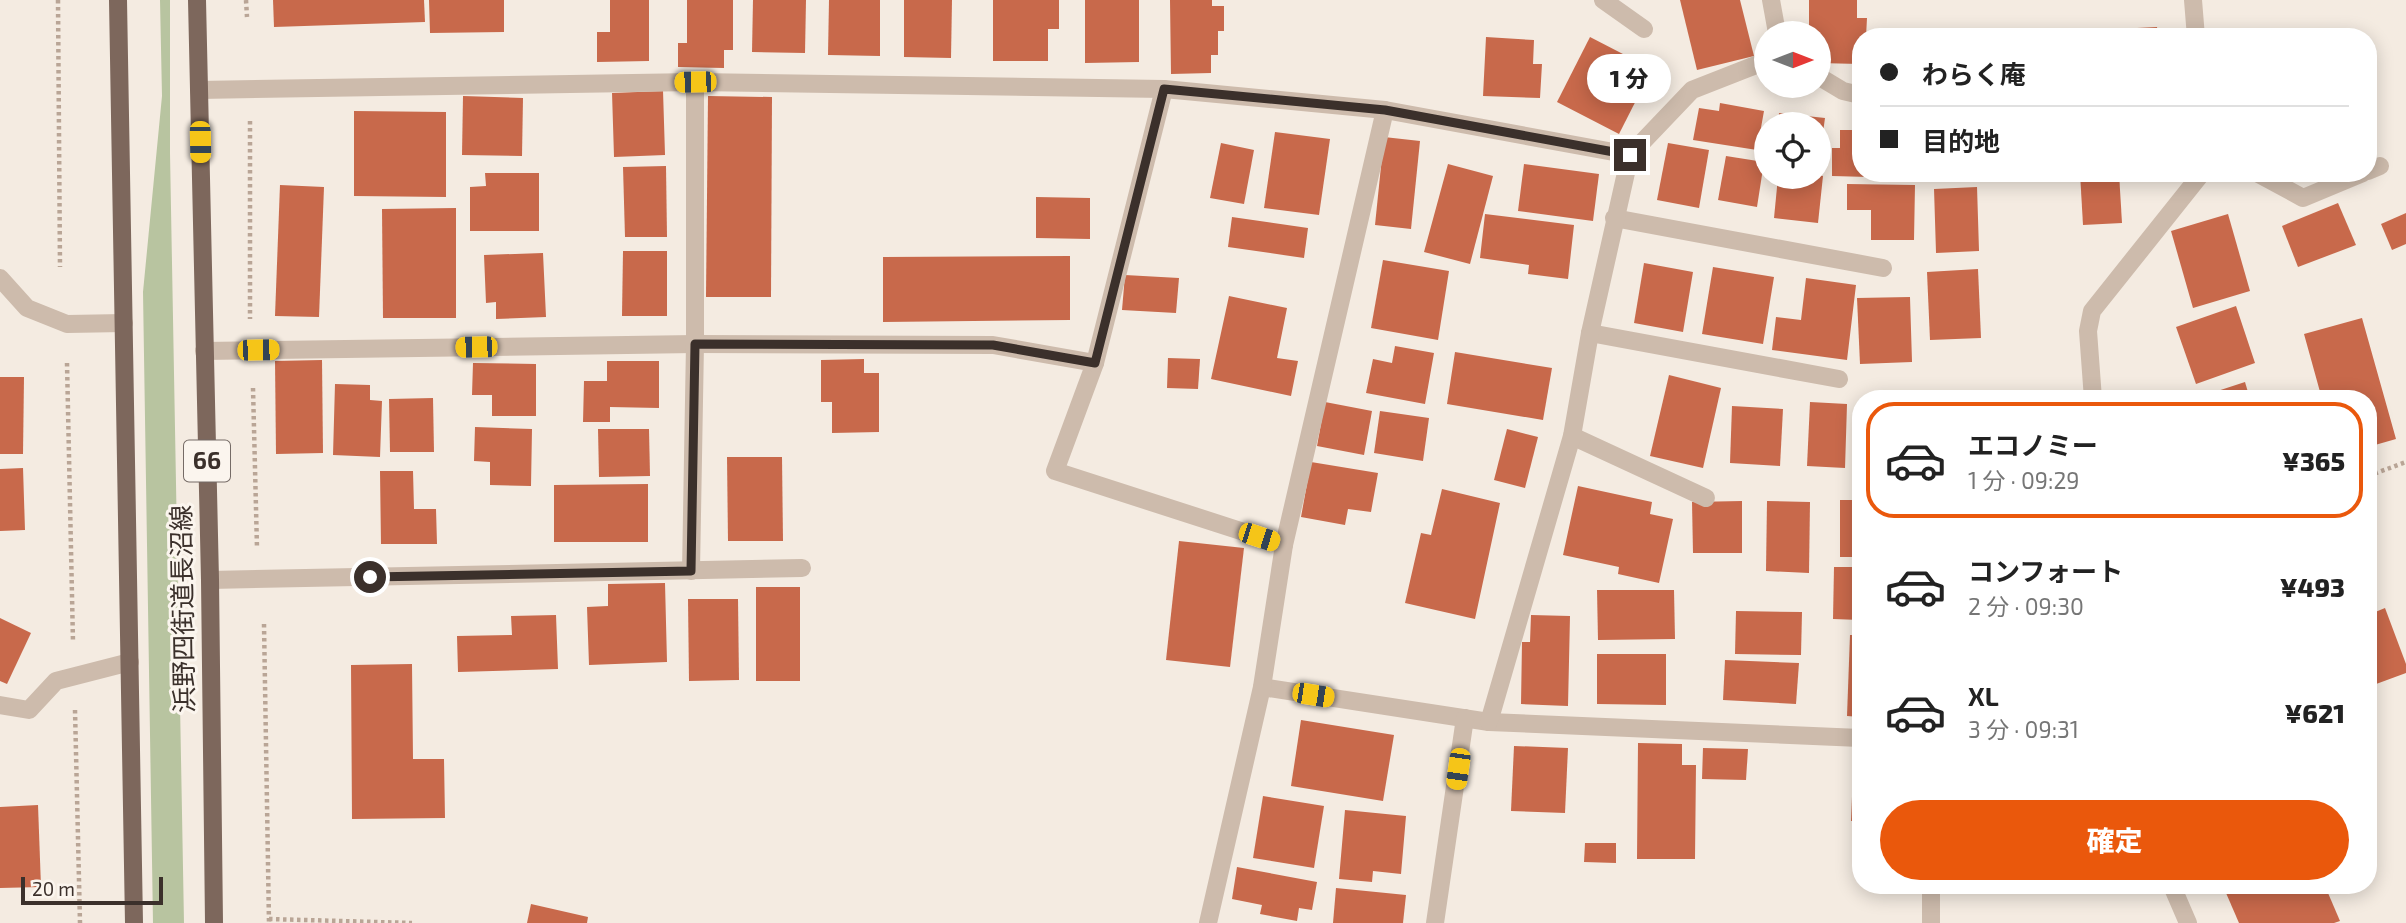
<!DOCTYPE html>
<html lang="ja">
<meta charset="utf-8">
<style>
body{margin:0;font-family:"Exo 2","Noto Sans JP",sans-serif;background:#f6f6f6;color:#222;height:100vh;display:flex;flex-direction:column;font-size:26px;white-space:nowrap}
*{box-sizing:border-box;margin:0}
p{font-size:23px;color:#767676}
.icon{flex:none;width:38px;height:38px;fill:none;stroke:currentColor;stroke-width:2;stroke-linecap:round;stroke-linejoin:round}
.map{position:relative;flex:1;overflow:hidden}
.panel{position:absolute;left:1852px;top:390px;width:525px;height:504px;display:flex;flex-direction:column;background:#fff;border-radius:28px;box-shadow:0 4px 18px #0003}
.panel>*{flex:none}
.banner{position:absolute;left:1852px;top:28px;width:525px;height:154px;border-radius:28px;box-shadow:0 4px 18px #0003;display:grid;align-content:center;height:154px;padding:0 28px;background:#fff}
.needle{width:46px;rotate:90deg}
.tools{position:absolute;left:1754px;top:21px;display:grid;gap:14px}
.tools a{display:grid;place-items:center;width:77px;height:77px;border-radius:50%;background:#fff;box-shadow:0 4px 18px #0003;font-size:35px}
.scale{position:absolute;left:21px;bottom:18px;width:142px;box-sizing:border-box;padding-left:7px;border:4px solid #3b302b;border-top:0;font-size:19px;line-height:24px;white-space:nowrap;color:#3b302b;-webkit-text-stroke:5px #fbf5ee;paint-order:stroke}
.end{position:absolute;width:32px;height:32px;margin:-16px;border:9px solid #3b302b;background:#fff;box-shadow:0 0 0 4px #fff}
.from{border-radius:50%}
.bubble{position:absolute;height:49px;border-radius:24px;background:#fff;box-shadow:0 4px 18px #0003;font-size:23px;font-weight:800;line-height:49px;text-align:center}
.car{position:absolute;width:21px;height:42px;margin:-21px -10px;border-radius:9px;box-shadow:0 0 5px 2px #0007;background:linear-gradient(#f5c518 24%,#345 0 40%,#f5c518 0 76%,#345 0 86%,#f5c518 0)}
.banner b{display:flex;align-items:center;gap:24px;height:66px;font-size:26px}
.banner b+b{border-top:2px solid #e0e0e0}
.banner i{width:18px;height:18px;background:#222}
ul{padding:12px 0 0;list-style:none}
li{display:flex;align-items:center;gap:21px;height:116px;margin:0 14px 10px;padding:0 14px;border:4px solid transparent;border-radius:28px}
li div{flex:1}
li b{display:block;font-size:26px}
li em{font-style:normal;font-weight:800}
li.active{border-color:#ea580c}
li>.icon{width:63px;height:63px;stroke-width:1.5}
.primary-button{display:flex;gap:14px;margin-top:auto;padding:14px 28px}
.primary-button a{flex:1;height:80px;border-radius:42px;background:#ea580c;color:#fff;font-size:28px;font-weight:800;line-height:80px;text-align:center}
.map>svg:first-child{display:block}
.green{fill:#b8c4a0}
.building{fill:#c8694b}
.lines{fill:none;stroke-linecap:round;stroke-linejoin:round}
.path{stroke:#b9a596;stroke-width:4.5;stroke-dasharray:3.5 3.5;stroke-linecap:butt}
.minor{stroke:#cdbbac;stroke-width:18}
.major{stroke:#7d675c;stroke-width:18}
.route{stroke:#3b302b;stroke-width:9}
.labels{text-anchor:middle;stroke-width:6;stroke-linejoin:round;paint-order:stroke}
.shield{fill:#fbf5ee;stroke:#756b66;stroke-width:2}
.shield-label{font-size:24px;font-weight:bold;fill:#3b302b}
.street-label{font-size:26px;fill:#3b302b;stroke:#fbf5ee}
</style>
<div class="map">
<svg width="2406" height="923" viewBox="0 0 2406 923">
<rect width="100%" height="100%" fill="#f4ebe1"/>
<!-- green -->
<path class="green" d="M160,0H170V153L184,923H153L143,292L162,96Z"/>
<!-- building -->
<g class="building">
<path d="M273,0H424L425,22L274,27Z"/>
<path d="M429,0H504V32L430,33Z"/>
<path d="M610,0H649V61L597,62V32H610Z"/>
<path d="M687,0H733V50H724V68L678,67V43H687Z"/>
<path d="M753,0H806L805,53L752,52Z"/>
<path d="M829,0H880V56L828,55Z"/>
<path d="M904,0H952L951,58L904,57Z"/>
<path d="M993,0H1059V29H1048V61H993Z"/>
<path d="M1085,0H1139V62L1085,63Z"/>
<path d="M1170,0H1212V6H1224V31H1218V55H1211V73L1171,74Z"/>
<path d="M1680,0H1740L1754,56L1697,70Z"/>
<path d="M1809,0H1857V18H1867L1866,37H1860V64L1818,63V33H1809Z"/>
<path d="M2157,27L2158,37H2117V29Z"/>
<path d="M1486,37L1534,40L1533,64H1542L1540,98L1483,96Z"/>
<path d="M1590,37L1652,69L1619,134L1557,102Z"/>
<path d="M663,91L665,155L614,157L612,93Z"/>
<path d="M463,96L523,98L522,156L462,155Z"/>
<path d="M708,96L772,97L771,297H706Z"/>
<path d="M1720,103L1764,111L1757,150L1693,140L1699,108L1719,111Z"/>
<path d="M354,111L446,112V197L354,196Z"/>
<path d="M1779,113L1825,118L1820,154L1818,124H1778Z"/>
<path d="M1840,130H1860V173H1906V178L1832,176V148H1840Z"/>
<path d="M1275,132L1330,139L1319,215L1264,208Z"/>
<path d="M1384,137L1420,141L1411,229L1375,225Z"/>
<path d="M1221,143L1254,150L1244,204L1210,198Z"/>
<path d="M1668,143L1709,150L1699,208L1657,200Z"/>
<path d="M1726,156L1764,162L1757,207L1718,200Z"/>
<path d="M1448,164L1493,176L1470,264L1424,252Z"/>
<path d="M1524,164L1599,174L1593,221L1518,211Z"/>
<path d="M666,166L667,237H625L623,167Z"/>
<path d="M485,173H539V231H470V187L486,186Z"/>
<path d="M2080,173H2119L2122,223L2083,225Z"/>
<path d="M1818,175L1823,176L1818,223L1774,218L1778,177Z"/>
<path d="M1847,184L1915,185L1914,240H1871V210H1847Z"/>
<path d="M280,185L324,187L319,317L275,316Z"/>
<path d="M1977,187L1979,251L1936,253L1934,189Z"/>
<path d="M1036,197L1090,198V239L1036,238Z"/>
<path d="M2338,203L2356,245L2298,267L2282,226Z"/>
<path d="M456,208V318H383L382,209Z"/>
<path d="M2406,213V244L2392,250L2381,224Z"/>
<path d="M1485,214L1574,225L1568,279L1528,274L1529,265L1480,258Z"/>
<path d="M2228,214L2250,291L2193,308L2171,231Z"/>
<path d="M1232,217L1308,228L1304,258L1228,247Z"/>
<path d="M623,251H667V316H622Z"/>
<path d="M543,253L546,317L496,319V302L486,303L484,255Z"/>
<path d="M1070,256V320L883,322V257Z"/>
<path d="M1383,260L1449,271L1438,340L1371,328Z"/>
<path d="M1644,263L1693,272L1683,332L1634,323Z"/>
<path d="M1713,267L1774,277L1763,344L1702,334Z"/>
<path d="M1978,269L1981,338L1930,340L1927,272Z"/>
<path d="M1125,275L1179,278L1176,313L1122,310Z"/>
<path d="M1806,278L1856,285L1847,360L1772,350L1776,317L1801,320Z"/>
<path d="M1229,296L1287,308L1277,358L1298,361L1291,396L1211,379Z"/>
<path d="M1910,297L1912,362L1860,364L1857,298Z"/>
<path d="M2236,306L2255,363L2196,384L2176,327Z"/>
<path d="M2362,318L2396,439L2368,447V399H2322L2304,334Z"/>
<path d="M1395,346L1434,353L1425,404L1366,393L1373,359L1392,363Z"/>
<path d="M1455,352L1552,368L1543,420L1447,404Z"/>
<path d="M1168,358L1200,359L1198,389L1167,388Z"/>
<path d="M864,359V373H879V432L832,433V402H821V360Z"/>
<path d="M322,360L323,453L276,454L275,361Z"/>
<path d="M607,361H659V408L610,407V422H583L584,381H607Z"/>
<path d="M473,363L536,364V416H492V395H472Z"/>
<path d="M1669,375L1721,388L1703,468L1650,456Z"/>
<path d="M0,377H24L23,454H0Z"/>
<path d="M2245,382L2250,399H2197L2196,398Z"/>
<path d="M335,384L370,385V400L382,401L380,457L333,455Z"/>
<path d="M433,398L434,452H390L389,399Z"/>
<path d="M1325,402L1372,411L1364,455L1317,446Z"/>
<path d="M1810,402L1847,404L1845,468L1807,466Z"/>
<path d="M1732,406L1783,409L1780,466L1730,463Z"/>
<path d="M1380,411L1429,418L1423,461L1374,453Z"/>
<path d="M475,427L532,429L531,486L490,485V462L474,461Z"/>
<path d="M598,429H649L650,476L599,477Z"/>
<path d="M1507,429L1538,437L1525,488L1494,480Z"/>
<path d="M727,457H782L783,541H728Z"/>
<path d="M1311,462L1378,473L1371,512L1348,509L1345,525L1301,517Z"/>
<path d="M23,468L25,530L0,531V469Z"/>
<path d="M380,471H413L414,509H436L437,544H381Z"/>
<path d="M648,484V542H554V485Z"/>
<path d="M1578,486L1652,502L1650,514L1673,519L1659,583L1618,574L1619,567L1563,555Z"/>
<path d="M1442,489L1500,503L1475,619L1405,603L1421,533L1431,535Z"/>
<rect x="1840" y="500" width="20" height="57"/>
<path d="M1742,501V553H1693L1692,502Z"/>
<path d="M1767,501L1810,502L1809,573L1766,571Z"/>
<path d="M1179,541L1244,548L1230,667L1166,660Z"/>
<path d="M1834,567H1860V620L1833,619Z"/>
<path d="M665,583L667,662L589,665L587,607L608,606V584Z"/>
<rect x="756" y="587" width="44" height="94"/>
<path d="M1597,590H1674L1675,639L1598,640Z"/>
<path d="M688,599H738L739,680L689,681Z"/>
<path d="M2385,608L2406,664V673L2368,687V615Z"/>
<path d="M1736,611L1802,612L1801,655L1735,654Z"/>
<path d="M556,615L558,669L458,672L457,636L512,635L511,616Z"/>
<path d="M1531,615L1570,616L1568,706L1521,704L1522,642H1530Z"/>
<path d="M0,618L31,633L7,684L0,681Z"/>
<path d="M1850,635H1860V717L1847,716Z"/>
<path d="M1597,654H1666V705L1597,704Z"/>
<path d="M1725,660L1799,663L1796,704L1723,700Z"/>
<path d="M412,664L413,759H444L445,818L352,819L351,665Z"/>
<path d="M1301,720L1394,735L1383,801L1291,786Z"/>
<path d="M1638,743L1682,744V765H1696L1695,859H1637Z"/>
<path d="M1514,746L1568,748L1565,813L1511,811Z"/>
<path d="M1703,748L1748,749L1746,780L1702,779Z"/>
<path d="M1854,750L1860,751V821H1851Z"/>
<path d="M1263,796L1324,806L1314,868L1253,858Z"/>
<path d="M38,805L41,887L0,888V807Z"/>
<path d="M1345,810L1406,816L1401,874L1373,871L1372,882L1339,879Z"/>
<path d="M1585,843H1616V863L1584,862Z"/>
<path d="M1237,867L1317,882L1312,910L1299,908L1297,921L1260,914L1262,905L1232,899Z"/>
<path d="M2223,886H2325L2340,921L2334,923H2239Z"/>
<path d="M1336,888L1406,895L1403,923H1333Z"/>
<path d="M531,904L588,917L587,923H527Z"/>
</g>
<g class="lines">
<!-- path -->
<g class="path">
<path d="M58,0L60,267"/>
<path d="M246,0L247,17"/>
<path d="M250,121V319"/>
<path d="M67,363L73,642"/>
<path d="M253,388L257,548"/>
<path d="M2368,476L2406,462"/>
<path d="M264,624L269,923"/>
<path d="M75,710L80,923"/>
<path d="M269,919L412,923"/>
</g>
<!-- minor -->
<g class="minor">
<path d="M1603,0L1644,29"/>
<path d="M1771,0L1777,33"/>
<path d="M2193,0L2196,37"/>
<path d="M1818,76L1843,91L1860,95"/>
<path d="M199,90L695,82L1164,89L1385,110L1630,155"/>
<path d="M2368,171L2380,166"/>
<path d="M2257,173L2303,198L2363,173"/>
<path d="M1614,218L1883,268"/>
<path d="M0,278L27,308L67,324L124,323"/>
<path d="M1590,333L1839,379"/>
<path d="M204,351L695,344L993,345L1095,363L1055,471L1284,545"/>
<path d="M1095,363L1164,89"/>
<path d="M2093,399L2088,331L2092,311L2202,173"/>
<path d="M1572,436L1706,498"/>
<path d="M691,571L695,344V82"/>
<path d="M210,580L802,568"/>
<path d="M1262,687L1489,722L1860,738"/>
<path d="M0,705L29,710L56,681L130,662"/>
<path d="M1489,722L1572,436L1590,333L1630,155L1692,90L1766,61"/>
<path d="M2172,886L2188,923"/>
<path d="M1208,923L1262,687L1284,545L1385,110"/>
<path d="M1435,923L1465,718"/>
<path d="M1931,923V886"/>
</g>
<!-- major -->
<g class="major">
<path d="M118,0L134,923"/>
<path d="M197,0L210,580L214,923"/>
</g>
</g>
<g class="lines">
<!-- route -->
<path class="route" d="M370,577L691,571L695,344L993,345L1095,363L1164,89L1385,110L1630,155"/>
</g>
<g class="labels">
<!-- shield labels -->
<rect class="shield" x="184" y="440.5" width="46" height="41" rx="5"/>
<g class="shield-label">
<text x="207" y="469">66</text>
</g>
<!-- street labels -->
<g class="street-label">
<text transform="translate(183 609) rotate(-91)" y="9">浜野四街道長沼線</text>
</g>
</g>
</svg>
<div class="tools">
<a><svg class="needle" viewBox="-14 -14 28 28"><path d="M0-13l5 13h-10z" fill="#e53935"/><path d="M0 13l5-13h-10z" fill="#767676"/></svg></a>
<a><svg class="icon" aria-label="locate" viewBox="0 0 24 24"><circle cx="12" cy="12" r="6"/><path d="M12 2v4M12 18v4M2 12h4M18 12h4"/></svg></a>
</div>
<div class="scale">20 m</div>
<i class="end from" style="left:370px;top:577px"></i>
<i class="end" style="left:1630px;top:155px"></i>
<div class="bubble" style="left:1587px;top:54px;width:84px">1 分</div>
<i class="car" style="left:695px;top:82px;rotate:269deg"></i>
<i class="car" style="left:200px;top:142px;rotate:179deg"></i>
<i class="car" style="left:476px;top:347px;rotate:269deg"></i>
<i class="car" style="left:258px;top:350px;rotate:89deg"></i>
<i class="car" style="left:1259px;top:537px;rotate:108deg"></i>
<i class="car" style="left:1313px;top:695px;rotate:99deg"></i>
<i class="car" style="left:1458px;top:769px;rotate:188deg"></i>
<div class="banner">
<b><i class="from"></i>わらく庵</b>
<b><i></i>目的地</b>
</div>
<section class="panel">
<ul>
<li class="active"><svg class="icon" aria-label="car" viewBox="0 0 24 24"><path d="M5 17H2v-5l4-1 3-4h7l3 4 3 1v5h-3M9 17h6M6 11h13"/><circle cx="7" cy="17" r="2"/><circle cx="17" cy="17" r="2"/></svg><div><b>エコノミー</b><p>1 分 · 09:29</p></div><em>¥365</em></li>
<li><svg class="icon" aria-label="car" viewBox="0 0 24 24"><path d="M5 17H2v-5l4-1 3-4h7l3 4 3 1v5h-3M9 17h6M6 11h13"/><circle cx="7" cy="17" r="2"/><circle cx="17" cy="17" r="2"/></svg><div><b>コンフォート</b><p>2 分 · 09:30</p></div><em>¥493</em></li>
<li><svg class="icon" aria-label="car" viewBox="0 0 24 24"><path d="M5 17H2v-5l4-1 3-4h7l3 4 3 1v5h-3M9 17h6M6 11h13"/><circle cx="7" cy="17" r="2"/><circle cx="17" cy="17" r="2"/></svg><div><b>XL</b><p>3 分 · 09:31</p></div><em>¥621</em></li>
</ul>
<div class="primary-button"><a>確定</a></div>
</section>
</div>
